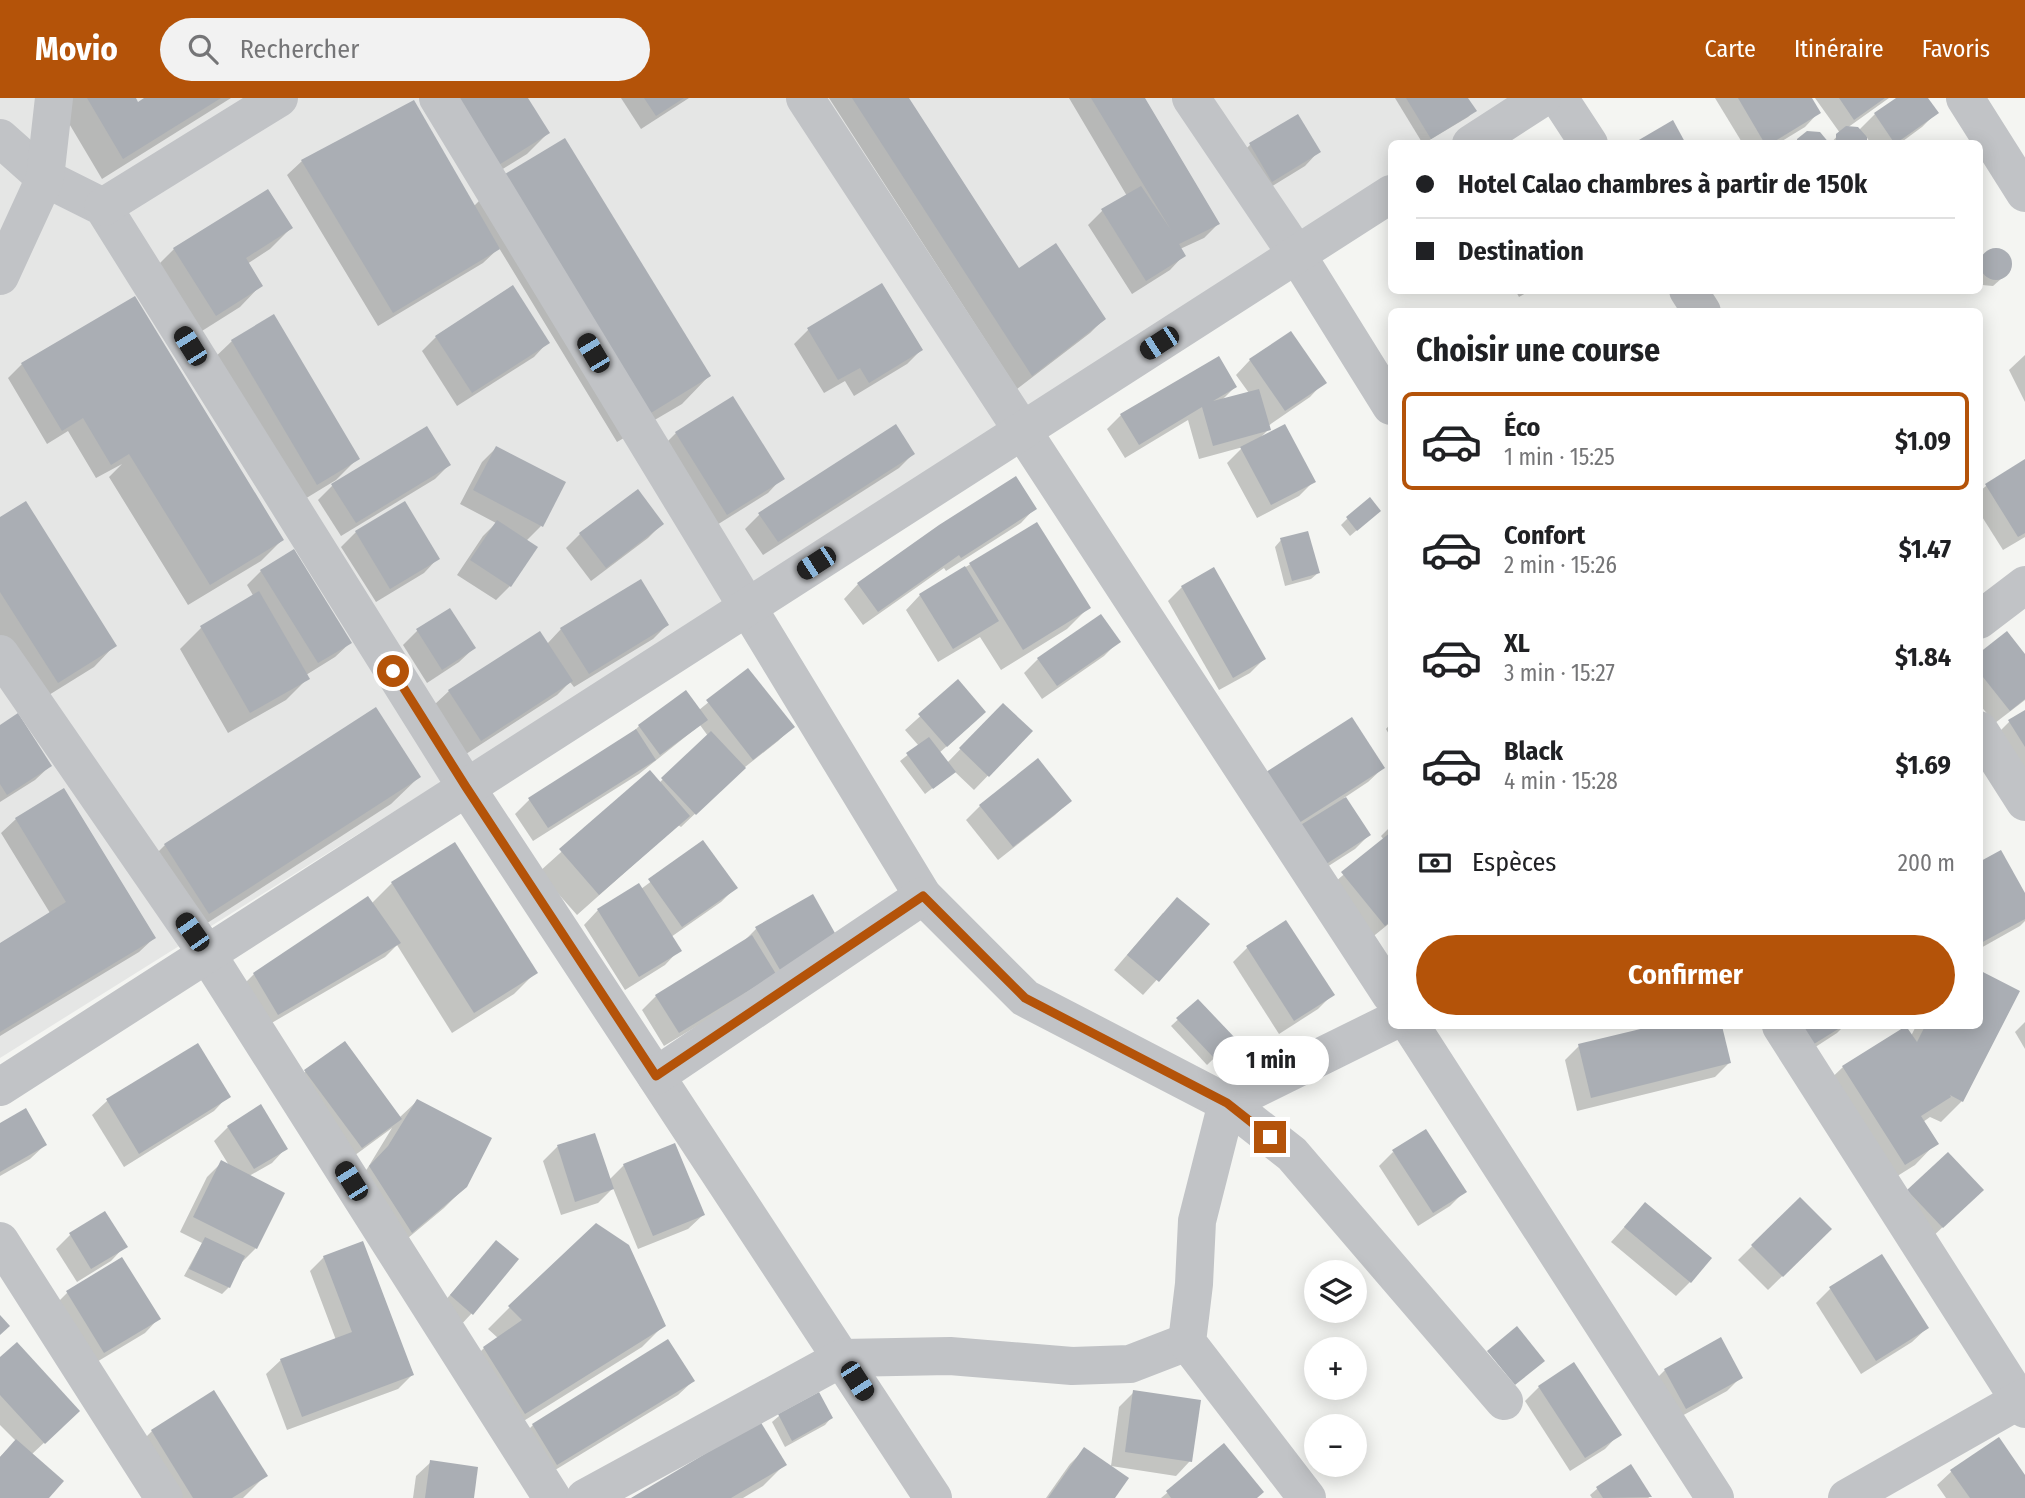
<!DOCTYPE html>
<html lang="fr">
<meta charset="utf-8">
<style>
body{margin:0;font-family:"Fira Sans Condensed",sans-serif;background:#f2f2f2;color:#202124;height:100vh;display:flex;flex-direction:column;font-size:26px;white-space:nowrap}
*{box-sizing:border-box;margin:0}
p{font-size:23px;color:#757577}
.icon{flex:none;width:38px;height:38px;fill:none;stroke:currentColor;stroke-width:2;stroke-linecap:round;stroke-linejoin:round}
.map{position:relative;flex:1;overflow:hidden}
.sheet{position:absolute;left:1388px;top:210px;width:595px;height:721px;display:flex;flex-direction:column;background:#fff;border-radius:10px;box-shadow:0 4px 18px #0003}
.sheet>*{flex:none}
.top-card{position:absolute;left:1388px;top:42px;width:595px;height:154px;border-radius:10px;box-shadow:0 4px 18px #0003;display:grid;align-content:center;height:154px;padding:0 28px;background:#fff}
.tools{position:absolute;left:1304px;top:1162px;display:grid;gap:14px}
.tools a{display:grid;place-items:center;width:63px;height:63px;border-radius:50%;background:#fff;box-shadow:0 4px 18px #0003;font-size:35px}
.end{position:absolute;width:32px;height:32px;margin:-16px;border:9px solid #b45309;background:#fff;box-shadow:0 0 0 4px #fff}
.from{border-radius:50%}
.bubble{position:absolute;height:49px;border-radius:24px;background:#fff;box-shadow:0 4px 18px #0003;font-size:23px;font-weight:700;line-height:49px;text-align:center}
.car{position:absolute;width:21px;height:42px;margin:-21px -10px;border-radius:9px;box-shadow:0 0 5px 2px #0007;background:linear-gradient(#222 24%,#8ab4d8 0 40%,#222 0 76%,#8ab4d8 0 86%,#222 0)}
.top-card b{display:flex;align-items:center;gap:24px;height:66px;font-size:26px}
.top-card b+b{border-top:2px solid #e0e0e0}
.top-card i{width:18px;height:18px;background:#202124}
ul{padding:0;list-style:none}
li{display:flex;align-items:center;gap:21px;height:98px;margin:0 14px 10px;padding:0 14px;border:4px solid transparent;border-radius:10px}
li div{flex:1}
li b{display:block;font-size:26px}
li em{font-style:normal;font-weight:700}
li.active{border-color:#b45309}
li>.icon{width:63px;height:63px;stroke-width:1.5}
h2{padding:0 28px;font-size:32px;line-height:84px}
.pay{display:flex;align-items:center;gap:18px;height:77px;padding:0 28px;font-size:26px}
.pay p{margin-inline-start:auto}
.action{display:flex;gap:14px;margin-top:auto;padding:14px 28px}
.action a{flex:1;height:80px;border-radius:42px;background:#b45309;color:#fff;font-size:28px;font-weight:700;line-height:80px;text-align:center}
header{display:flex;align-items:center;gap:42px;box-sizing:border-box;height:98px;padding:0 35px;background:#b45309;color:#fff}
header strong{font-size:33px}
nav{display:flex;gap:38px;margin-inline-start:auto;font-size:24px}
.search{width:490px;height:63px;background:#f2f2f2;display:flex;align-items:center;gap:18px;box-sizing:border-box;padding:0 24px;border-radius:38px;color:#757577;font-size:26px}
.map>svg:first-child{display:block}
.built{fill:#e5e6e5}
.shadow{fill:#0003}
.building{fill:#aaaeb4}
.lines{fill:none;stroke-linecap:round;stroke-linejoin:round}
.minor{stroke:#c1c3c6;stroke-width:38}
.route{stroke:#b45309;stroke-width:9}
</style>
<header>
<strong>Movio</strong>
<div class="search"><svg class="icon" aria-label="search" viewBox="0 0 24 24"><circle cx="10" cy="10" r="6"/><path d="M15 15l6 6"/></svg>Rechercher</div>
<nav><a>Carte</a><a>Itinéraire</a><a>Favoris</a></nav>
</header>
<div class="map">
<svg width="2025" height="1400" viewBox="0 0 2025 1400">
<rect width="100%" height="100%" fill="#f4f5f2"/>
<!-- built -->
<path class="built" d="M0,0H1535L1462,45L1391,46V90L0,960Z"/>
<!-- shadow -->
<g class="shadow">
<path d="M69,0H134L138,6L148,0H231L102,81L64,17Z"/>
<path d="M526,0L548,35L527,56L475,88Z"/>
<path d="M621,0H689L641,31Z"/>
<path d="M829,0H907L1019,173L1104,221L1090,235L1017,291Z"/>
<path d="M1069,0H1143L1218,126L1204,140L1180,151L1184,157L1170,172L1132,196L1088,127L1102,113L1127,98Z"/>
<path d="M1395,0H1466L1474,13L1468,19L1423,46Z"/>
<path d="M1715,0H1810L1819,14L1805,29L1777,46H1743Z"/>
<path d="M1815,0H1889L1847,30L1859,32L1875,16L1899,0H1926L1936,15L1922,29L1899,46H1871L1866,38L1865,46H1830L1840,35Z"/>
<path d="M414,4L473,109L501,81L709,278L682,306L617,344L499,150L483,165L378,228L287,77L302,63Z"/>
<path d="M1297,18L1319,53L1305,68L1258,97L1235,61L1250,47Z"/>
<path d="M291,130L270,151L247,166L261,187L240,209L194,238L153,172L174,151Z"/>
<path d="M1992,152L2003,153L2010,162V173L1993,188L1982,187L1979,184V163Z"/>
<path d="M881,188L921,252L907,266L854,298L845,283L824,295L794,246L808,232Z"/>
<path d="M1515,192H1531L1519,199Z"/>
<path d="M273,219L358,360L336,382L295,407L210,264L232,243Z"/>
<path d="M1290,235L1324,284L1310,299L1268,328L1269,331L1261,339L1314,383L1299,398L1257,420L1227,365L1243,349L1199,361L1188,322L1125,360L1107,331L1121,317L1235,289L1221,303L1249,295L1236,277L1250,262Z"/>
<path d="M436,239L548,244L534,259L457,308L422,253Z"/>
<path d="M2025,257V304L2009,272Z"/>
<path d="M22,266L282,442L261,463L188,507L109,379L122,366L96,380L68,333L47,346L8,280Z"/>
<path d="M676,335L782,380L768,395L712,430L662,349Z"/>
<path d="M496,350L541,428L526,443L536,450L510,488L496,502L457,477L483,438L496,425L460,406L482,364Z"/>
<path d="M913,356L899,370L763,457L745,431L760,416Z"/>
<path d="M2025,363V439L2003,452L1979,414V394L1986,388Z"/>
<path d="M449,367L435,381L341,438L318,402L334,386Z"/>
<path d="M404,405L438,460L424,475L376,504L341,449L356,434Z"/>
<path d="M1035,410L1021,425L946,473L944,470L863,527L844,501L858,486Z"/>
<path d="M1372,419L1350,438L1341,427L1348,420Z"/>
<path d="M0,421L115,547L94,569L36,605L0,548Z"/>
<path d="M662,426L648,440L591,483L566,450L580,436Z"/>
<path d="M1036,426L1088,510L1067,531L1001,572L980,539L938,564L906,512L920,497Z"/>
<path d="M1281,442L1318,475L1311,481L1285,488L1275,449Z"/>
<path d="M261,473L350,545L335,559L306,577L308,580L286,602L228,635L180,551L201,530L254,499L247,487Z"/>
<path d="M1182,489L1264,561L1250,575L1219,592L1168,503Z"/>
<path d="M449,513L474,550L459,564L427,585L403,547L417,533Z"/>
<path d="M667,527L653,541L574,589L570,584L557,597L466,656L434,607L449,593L547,546L561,531Z"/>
<path d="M1118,544L1104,558L1042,601L1024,575L1038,561Z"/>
<path d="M1979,557L2025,559V602L1995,625L1979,606Z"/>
<path d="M748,572L792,629L778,643L740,673L681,729L678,727L577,817L539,774L650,674L659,685L708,638L700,627L639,676L533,743L515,716L530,701L631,636L639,628L699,612Z"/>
<path d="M958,584L970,628L939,655L947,665L1003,607L1031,633L974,692L954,673L925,696L900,663L919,648L905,632Z"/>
<path d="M2025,614V686L1995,638L2009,624Z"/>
<path d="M1391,625V640L1386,631Z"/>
<path d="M0,629L50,668L35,682L0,704Z"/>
<path d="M1383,670L1368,684L1344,700L1369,737L1355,751L1302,785L1253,690Z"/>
<path d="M419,679L391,706L181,842L137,775L165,747Z"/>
<path d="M64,693L154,840L139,854L0,938V847L50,815L1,735L16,721Z"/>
<path d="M1070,703L1055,717L998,762L966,722L980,708Z"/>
<path d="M1391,728V824L1370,841L1328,790L1384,742L1381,738Z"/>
<path d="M703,745L735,790L721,804L671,839L679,852L665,867L625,892L584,827L598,812L641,791Z"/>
<path d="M1979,766L2025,798V823L2020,828L1979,851Z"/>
<path d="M392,785L535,875L514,896L452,935L397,847L385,859L263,930L240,890L254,876L371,806Z"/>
<path d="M1163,815L1207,826L1143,897L1114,872Z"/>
<path d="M1286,825L1333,896L1318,911L1279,936L1233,864L1247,850Z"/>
<path d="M756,831L838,843L664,948L642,912L656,898L742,845Z"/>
<path d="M2018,893L1962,1003L1941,1024L1930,1019L1923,1024L1936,1045L1915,1067L1883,1087L1821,990L1843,969L1911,938L1916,928H1979Z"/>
<path d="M1198,903L1234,941L1207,967L1171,928Z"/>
<path d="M2025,924V951L2015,934Z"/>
<path d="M1661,928H1720L1729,965L1715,979L1577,1013L1565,962L1579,948Z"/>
<path d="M1780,928H1844L1837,935L1800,959Z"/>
<path d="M197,948L228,998L214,1013L124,1069L92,1017L107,1003Z"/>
<path d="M306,973L399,1020L417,1003L466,1088L444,1110L390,1155L349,1090L367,1071L392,1030L347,1063L291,987Z"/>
<path d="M0,1027L45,1047L30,1061L0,1078Z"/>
<path d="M228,1029L286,1050L272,1065L249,1078L256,1150L242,1164L229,1189L222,1196L184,1178L202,1145L180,1134L207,1079L221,1065L230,1069L214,1043Z"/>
<path d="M594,1037L609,1082L624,1067L703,1117L688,1131L638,1151L613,1090L598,1105L561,1117L543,1063L557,1049Z"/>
<path d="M1393,1054L1464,1094L1450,1108L1418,1128L1379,1068Z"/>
<path d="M1908,1093L1967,1106L1928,1143Z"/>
<path d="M1800,1101L1830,1131L1768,1192L1738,1162Z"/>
<path d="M1645,1106L1690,1184L1676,1198L1611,1144Z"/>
<path d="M70,1137L125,1148L111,1163L77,1184L56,1151Z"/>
<path d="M496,1144L472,1215L458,1230L437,1212Z"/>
<path d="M324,1159L412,1277L398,1291L287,1332L266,1276L281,1262L336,1242L310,1173Z"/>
<path d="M122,1161L159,1220L145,1235L90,1268L53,1209L67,1195Z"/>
<path d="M1830,1191L1927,1230L1912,1244L1861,1276L1816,1205Z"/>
<path d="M510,1209L664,1227L642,1249L503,1336L463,1271L484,1250L498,1240L488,1231Z"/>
<path d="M0,1262L63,1327L32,1356L47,1400H0V1359L16,1343L0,1327Z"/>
<path d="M1665,1272L1741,1279L1727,1293L1671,1324L1651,1286Z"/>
<path d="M693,1283L678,1297L542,1380L519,1341L533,1327Z"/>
<path d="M1539,1289L1619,1336L1605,1351L1570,1373L1525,1303Z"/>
<path d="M1134,1294L1190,1363L1176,1378L1111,1368L1119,1309Z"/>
<path d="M818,1296L831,1320L825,1327L785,1349L772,1324L779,1318Z"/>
<path d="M152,1333L265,1378L243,1400H159L131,1354Z"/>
<path d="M1224,1348L1255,1400H1161L1167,1395Z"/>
<path d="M1084,1352L1113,1400H1046L1070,1366Z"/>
<path d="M431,1364L472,1400H413L416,1378Z"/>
<path d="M784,1367L763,1388L743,1400H634Z"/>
<path d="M1631,1369L1649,1400H1592L1590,1397L1597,1391Z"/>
<path d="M1952,1373L2025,1380V1400H1946L1937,1387Z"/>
</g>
<!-- building -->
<g class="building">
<path d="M87,0H136L138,4L144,0H221L123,61Z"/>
<path d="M454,0H528L550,35L497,68Z"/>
<path d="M644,0H684L656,18Z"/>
<path d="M852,0H909L1019,170L1056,145L1106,221L1032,278Z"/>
<path d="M1091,0H1145L1220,126L1179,146L1186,158L1146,183L1101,111L1141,88L1171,132Z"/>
<path d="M1406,0H1468L1477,13L1431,41Z"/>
<path d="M1738,0H1812L1821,15L1770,46H1765Z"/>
<path d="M1839,0H1885L1854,22Z"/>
<path d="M1896,0H1928L1939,15L1895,46L1874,15Z"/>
<path d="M414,2L500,151L393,215L301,62Z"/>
<path d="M1298,16L1321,54L1272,84L1249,45Z"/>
<path d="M1673,22L1686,46H1632Z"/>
<path d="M1846,28L1858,29L1867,39V46H1836V36Z"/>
<path d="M1807,33L1820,34L1830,46H1797V41Z"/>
<path d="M565,40L711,278L646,318L500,79Z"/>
<path d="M268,91L293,130L246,160L263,188L216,218L173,150Z"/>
<circle cx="1996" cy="166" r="16"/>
<path d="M882,185L923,252L869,285L860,270L838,282L807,230Z"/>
<path d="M513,187L550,245L472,295L435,238Z"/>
<path d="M135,198L284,442L210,487L129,356L111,367L83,320L62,333L21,265Z"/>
<path d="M274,216L360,361L317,387L231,242Z"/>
<path d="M1291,233L1327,285L1285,313L1249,261Z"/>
<path d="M1219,258L1237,289L1213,303L1259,291L1271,332L1213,348L1202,309L1139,347L1120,316Z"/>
<path d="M733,298L785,381L727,417L675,334Z"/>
<path d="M896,326L915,356L778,444L758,415Z"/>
<path d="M1285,326L1316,384L1271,407L1240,349Z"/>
<path d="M427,328L451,367L356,425L331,386Z"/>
<path d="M496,348L566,384L543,429L473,392Z"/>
<path d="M2025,361V435L2018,439L1985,386Z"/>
<path d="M1016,378L1037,411L961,460L959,457L878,514L857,485L939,427Z"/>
<path d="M638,391L664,426L606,470L579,435Z"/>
<path d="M1370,399L1381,413L1357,433L1346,419Z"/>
<path d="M26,403L117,548L58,585L0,494V419Z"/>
<path d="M405,403L440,461L390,491L355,433Z"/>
<path d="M497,422L538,449L511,489L470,462Z"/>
<path d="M1037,424L1091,510L1023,552L969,465Z"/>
<path d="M1308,433L1320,475L1292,483L1280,440Z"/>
<path d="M294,451L352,545L318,565L260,472Z"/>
<path d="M965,468L999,523L953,551L919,496Z"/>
<path d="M1214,469L1266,561L1233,580L1181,488Z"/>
<path d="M641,481L669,527L589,576L560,530Z"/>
<path d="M259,493L310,581L250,615L200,528Z"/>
<path d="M450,510L476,550L442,572L416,531Z"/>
<path d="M1101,516L1121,544L1057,588L1037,560Z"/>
<path d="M540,533L573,583L481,643L448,592Z"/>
<path d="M2007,533L2025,556V601L2010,613L1979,574V555Z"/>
<path d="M748,570L795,629L753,662L706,602Z"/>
<path d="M958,581L986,614L947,649L918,616Z"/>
<path d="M686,592L708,622L660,657L638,627Z"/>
<path d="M1003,605L1033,633L989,679L959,650Z"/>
<path d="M376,609L421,679L209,816L164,746Z"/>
<path d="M2025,612V649L2008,622Z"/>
<path d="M18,615L52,668L7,697L0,686V627Z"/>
<path d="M1352,619L1385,670L1299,725L1266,674Z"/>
<path d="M636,631L656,662L548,730L528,700Z"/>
<path d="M711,633L746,670L696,717L661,680Z"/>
<path d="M929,639L956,674L933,691L906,655Z"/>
<path d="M1038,660L1072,703L1013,749L979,707Z"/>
<path d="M650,672L690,718L599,797L559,751Z"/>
<path d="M64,690L156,840L0,934V845L66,804L15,720Z"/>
<path d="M1346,699L1371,737L1317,772L1291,733Z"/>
<path d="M1391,734V823L1385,828L1341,774Z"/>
<path d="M703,742L738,790L682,829L648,781Z"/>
<path d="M455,744L538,875L474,915L391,784Z"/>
<path d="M2001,752L2025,795V821L1979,846V764Z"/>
<path d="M639,785L682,853L639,879L597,811Z"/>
<path d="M813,796L840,844L783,877L755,829Z"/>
<path d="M368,798L401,845L278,917L253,875Z"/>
<path d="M1177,799L1210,826L1159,884L1127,857Z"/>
<path d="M1286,822L1335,897L1294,923L1246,848Z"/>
<path d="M752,837L776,876L679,935L655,897Z"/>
<path d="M1979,872L2020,893L1963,1004L1950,997L1951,999L1921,1018L1939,1046L1905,1067L1842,968L1906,928L1917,944L1925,928H1979Z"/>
<path d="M1198,901L1236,941L1215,961L1176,920Z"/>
<path d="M1653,928H1722L1731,965L1591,1000L1578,946Z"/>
<path d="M1803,928H1843L1814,946Z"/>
<path d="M345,943L402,1021L362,1050L304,972Z"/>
<path d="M198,945L231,999L139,1056L106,1001Z"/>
<path d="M417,1001L492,1040L467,1089L412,1135L369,1068L388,1048Z"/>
<path d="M261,1006L288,1051L254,1071L227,1028Z"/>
<path d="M26,1010L47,1047L0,1074V1025Z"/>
<path d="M1426,1031L1467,1094L1433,1115L1392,1052Z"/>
<path d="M595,1035L614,1091L575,1104L557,1047Z"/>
<path d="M675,1045L705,1117L653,1138L623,1066Z"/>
<path d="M1948,1054L1984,1092L1943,1130L1907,1092Z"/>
<path d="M221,1062L285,1095L257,1151L193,1119Z"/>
<path d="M1800,1099L1832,1131L1783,1179L1751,1147Z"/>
<path d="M1645,1104L1712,1160L1691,1185L1624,1129Z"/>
<path d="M105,1113L128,1149L91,1171L69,1135Z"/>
<path d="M596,1125L629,1147L666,1228L525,1316L483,1249L522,1222L508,1208Z"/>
<path d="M205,1139L245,1158L230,1190L189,1171Z"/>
<path d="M496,1142L519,1161L473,1217L450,1197Z"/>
<path d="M363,1143L414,1277L302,1319L280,1261L352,1234L323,1158Z"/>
<path d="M1882,1156L1929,1230L1876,1263L1829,1189Z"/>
<path d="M122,1159L161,1221L104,1255L66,1193Z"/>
<path d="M0,1217L10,1228L0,1237Z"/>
<path d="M1517,1228L1545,1263L1515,1287L1487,1253Z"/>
<path d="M1721,1239L1743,1280L1686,1311L1664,1271Z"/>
<path d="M668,1241L695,1283L557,1367L532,1326Z"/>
<path d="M17,1244L80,1313L45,1346L0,1297V1259Z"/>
<path d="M1574,1264L1622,1337L1585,1360L1538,1288Z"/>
<path d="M214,1292L268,1378L232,1400H193L151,1332Z"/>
<path d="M1133,1292L1201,1302L1192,1364L1125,1354Z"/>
<path d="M819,1294L833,1320L792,1343L778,1316Z"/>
<path d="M760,1323L787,1367L731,1400H631Z"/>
<path d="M1999,1339L2025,1377V1400H1970L1950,1372Z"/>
<path d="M16,1341L64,1383L49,1400H0V1359Z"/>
<path d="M1224,1345L1264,1394L1257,1400H1171L1166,1393Z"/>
<path d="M1084,1349L1129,1380L1115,1400H1048Z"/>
<path d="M430,1362L478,1369L474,1400H425Z"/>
<path d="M1631,1366L1652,1399L1603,1400L1596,1389Z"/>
</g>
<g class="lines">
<!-- minor -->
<g class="minor">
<path d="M438,0L923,798L1025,900L1227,1005L1292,1056L1504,1303"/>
<path d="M805,0L1391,897"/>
<path d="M1191,0L1297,157L1391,308"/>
<path d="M1559,0L1589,46"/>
<path d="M1965,0L2025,95"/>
<path d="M0,40L45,80L103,109L466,689L933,1400"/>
<path d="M1471,46L1542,0"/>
<path d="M103,109L279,0"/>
<path d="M0,178L45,80L54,0"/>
<path d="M1688,192L1702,214"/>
<path d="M1979,522L2025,487"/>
<path d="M0,556L207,856L552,1400"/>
<path d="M1979,632L2025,704"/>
<path d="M1411,928L1715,1400"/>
<path d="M1781,928L2025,1311"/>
<path d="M656,978L923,798"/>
<path d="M0,989L1391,96"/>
<path d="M0,1143L164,1400"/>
<path d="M585,1400L842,1260L950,1258L1072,1268L1130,1266L1187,1244"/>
<path d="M1307,1400L1187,1244L1194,1186L1197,1123L1227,1005L1391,924"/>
<path d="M1847,1400L2025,1299"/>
</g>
</g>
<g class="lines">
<!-- route -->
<path class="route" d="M393,573L466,689L656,978L923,798L1025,900L1227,1005L1270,1039"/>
</g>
</svg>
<div class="tools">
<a><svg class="icon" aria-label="layers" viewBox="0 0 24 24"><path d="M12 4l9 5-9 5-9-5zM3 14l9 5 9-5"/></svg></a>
<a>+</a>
<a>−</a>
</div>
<i class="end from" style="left:393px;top:573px"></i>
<i class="end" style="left:1270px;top:1039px"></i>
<div class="bubble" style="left:1213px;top:938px;width:116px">1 min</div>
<i class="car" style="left:1159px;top:245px;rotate:237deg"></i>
<i class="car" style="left:190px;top:248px;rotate:328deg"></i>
<i class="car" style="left:593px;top:255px;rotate:329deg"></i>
<i class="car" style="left:816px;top:465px;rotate:237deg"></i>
<i class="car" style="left:192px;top:834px;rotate:325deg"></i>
<i class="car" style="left:351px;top:1083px;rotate:328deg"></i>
<i class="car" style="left:857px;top:1283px;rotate:147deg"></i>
<div class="top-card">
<b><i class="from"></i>Hotel Calao chambres à partir de 150k</b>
<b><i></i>Destination</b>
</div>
<section class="sheet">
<h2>Choisir une course</h2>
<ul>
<li class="active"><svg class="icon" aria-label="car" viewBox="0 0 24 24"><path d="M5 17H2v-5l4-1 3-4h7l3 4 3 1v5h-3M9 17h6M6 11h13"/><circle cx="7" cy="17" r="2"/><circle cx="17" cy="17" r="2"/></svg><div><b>Éco</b><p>1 min · 15:25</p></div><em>$1.09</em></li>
<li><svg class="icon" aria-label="car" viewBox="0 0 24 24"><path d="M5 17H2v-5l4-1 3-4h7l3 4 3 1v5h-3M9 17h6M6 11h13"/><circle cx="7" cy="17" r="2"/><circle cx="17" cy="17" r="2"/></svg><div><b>Confort</b><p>2 min · 15:26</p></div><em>$1.47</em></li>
<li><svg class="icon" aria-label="car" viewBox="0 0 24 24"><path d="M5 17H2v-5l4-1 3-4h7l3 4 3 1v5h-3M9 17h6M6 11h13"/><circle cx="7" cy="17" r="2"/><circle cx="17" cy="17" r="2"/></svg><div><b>XL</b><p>3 min · 15:27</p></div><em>$1.84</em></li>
<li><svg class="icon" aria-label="car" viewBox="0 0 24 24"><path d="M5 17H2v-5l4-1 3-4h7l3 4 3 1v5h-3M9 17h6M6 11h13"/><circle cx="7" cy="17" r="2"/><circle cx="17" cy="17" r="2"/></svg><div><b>Black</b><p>4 min · 15:28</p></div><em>$1.69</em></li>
</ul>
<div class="pay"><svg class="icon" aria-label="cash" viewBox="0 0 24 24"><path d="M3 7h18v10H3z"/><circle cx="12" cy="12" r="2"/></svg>Espèces<p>200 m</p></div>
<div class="action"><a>Confirmer</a></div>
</section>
</div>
